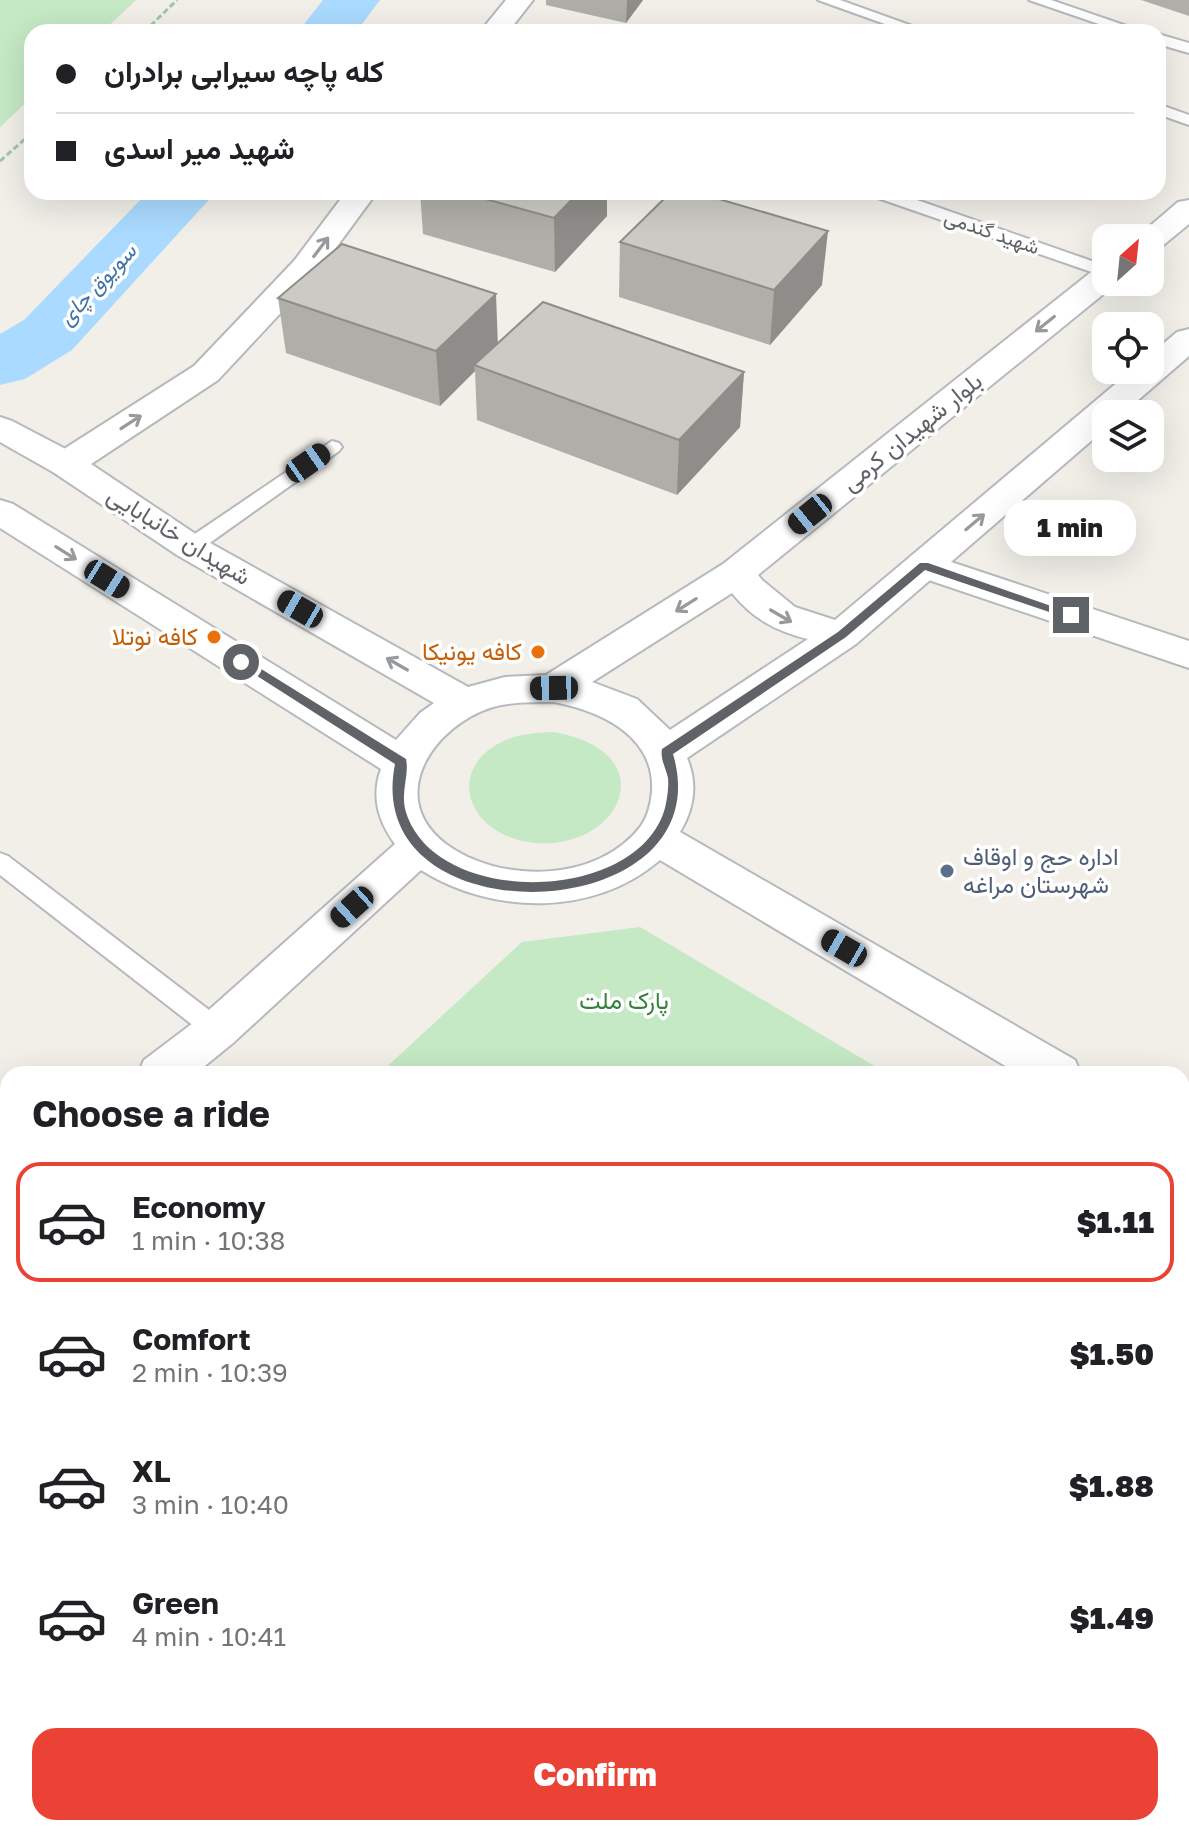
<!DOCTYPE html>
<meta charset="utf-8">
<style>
body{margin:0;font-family:"Golos Text",Vazirmatn,sans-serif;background:#f2f2f2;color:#202124;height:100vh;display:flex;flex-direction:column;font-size:30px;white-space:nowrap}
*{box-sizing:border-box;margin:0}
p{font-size:26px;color:#757577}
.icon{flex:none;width:44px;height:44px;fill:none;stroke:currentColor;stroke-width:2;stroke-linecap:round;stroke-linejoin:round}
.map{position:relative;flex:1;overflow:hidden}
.sheet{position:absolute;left:0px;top:1066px;width:1190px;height:770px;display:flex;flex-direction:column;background:#fff;border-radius:24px 24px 0 0;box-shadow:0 8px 32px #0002}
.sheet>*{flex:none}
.top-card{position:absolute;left:24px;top:24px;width:1142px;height:176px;border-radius:24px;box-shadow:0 8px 32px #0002;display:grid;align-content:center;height:176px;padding:0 32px;background:#fff}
.needle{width:52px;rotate:27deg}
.fabs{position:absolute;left:1092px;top:224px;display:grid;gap:16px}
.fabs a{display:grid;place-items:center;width:72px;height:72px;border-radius:16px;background:#fff;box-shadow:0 8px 32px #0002;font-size:40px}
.end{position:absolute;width:36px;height:36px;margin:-18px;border:10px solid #5f6368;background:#fff;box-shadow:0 0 0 4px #fff}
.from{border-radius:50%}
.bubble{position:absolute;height:56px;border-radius:24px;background:#fff;box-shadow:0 8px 32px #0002;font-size:26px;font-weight:800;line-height:56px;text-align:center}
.car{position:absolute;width:24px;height:48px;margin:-24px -12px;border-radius:10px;box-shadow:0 0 6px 2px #0007;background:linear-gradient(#222 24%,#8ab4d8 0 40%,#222 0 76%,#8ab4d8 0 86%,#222 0)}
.top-card b{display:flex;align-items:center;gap:28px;height:76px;font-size:30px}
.top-card b+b{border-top:2px solid #e0e0e0}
.top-card i{width:20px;height:20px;background:#202124}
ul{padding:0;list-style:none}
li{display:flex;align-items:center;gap:24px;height:120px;margin:0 16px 12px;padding:0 16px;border:4px solid transparent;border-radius:24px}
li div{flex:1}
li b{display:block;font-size:30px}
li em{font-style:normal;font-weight:800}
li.selected{border-color:#ea4335}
li>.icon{width:72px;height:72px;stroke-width:1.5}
h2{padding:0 32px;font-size:36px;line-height:96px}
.action{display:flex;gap:16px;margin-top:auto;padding:16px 32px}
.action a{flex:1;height:92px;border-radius:24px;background:#ea4335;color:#fff;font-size:32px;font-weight:800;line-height:92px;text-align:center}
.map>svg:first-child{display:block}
.green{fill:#c5e8c5}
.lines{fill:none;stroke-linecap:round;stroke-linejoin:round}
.river{fill:#aadaff;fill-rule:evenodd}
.lane-casing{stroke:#b5b8bc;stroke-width:4}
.street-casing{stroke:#b5b8bc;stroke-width:4}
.secondary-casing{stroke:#b6babf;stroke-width:4}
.path{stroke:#9cc7a9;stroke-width:3;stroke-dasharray:6 3;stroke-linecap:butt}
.lane{fill:#fff;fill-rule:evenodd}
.street{fill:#fff;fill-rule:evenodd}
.secondary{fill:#fff;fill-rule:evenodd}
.wall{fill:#afaea9}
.shaded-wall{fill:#8f8d8a}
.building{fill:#cccac5;stroke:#8f8d8a;stroke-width:2}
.oneway{stroke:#979a9d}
.route{fill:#5f6368}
.food-dot{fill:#e8710a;stroke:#fff;stroke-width:3}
.service-dot{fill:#5c6f8a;stroke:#fff;stroke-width:3}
.labels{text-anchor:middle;stroke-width:7;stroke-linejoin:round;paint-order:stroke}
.far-street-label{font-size:20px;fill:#5f6368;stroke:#fff}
.far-water-label{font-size:22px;font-style:italic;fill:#4174aa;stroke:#fff}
.street-label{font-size:24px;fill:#5f6368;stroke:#fff}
.food-label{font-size:24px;fill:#c56008;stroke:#fff;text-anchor:end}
.service-label{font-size:24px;fill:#4e5e75;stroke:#fff;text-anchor:start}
.park-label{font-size:24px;fill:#348238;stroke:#fff}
</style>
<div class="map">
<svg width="1189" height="1835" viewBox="0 0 1189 1835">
<rect width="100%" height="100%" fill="#f1efe8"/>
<!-- green -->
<g class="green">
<path d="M0,0H136L102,32H32V97L0,127Z"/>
<path d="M554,732C673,754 615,860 523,841C465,829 446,766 506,740C522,733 538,733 554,732Z"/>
<path d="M640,927L888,1074H379L522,942Z"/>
<path d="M1182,1249L1189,1253V1835H383L375,1828H1182Z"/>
</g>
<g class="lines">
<!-- river -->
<g class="river">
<path d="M323,0H380L356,32H298Z"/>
<path d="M148,192H216L72,350L25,379L0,385V334L24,320Z"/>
</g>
<!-- lane casing -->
<g class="lane-casing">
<g id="lane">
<path d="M818,0H840L929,32H907Z"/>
<path d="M1029,0H1051L1144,32H1122Z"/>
<path d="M1158,34L1189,43V53L1158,44Z"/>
<path d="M1158,104L1189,115V125L1158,114Z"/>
<path d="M870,192H894L1106,266V277L872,196Z"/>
<path d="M332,441L339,443L342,447L339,451L197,552H183L180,547L183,542Z"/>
<path d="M0,853L8,856L226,1023L230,1030L226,1037L217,1040L208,1037L0,875Z"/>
</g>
</g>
<!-- street casing -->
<g class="street-casing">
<g id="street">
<path d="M506,0H533L508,32H480Z"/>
<path d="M346,192H377L316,275L218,380L79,472L66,475L53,472L48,464L53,456L194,366L294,261Z"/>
<path d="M924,553L1189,641V668L911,574L905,565L911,556Z"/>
</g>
</g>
<!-- secondary casing -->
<g class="secondary-casing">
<g id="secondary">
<path d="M1189,200V224L1161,247L1150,249V238H1136L1178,202Z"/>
<path d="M1106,266V282L1117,283L758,575L762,580L795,607L835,620L1132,370H1150V355L1177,332L1189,329V356L1122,414H1106V428L856,644L687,758C698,784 694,809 680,832L1075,1060L1081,1074H1019L660,860C594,917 492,915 421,870L233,1043L195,1074H138L144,1060L201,1017L395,844C378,821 371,796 381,769L0,528V500L13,504L396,740L420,713L434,703L177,555L53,472L0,442V417L12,421L79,456L203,539L468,687L505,677L546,675L723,564L1095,269ZM732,593C753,619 776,631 808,639L670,730L637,699L592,682ZM554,702C600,711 655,735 652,791C651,803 648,816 641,826C598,883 500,884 446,844C384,797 434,725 493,707C512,702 534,702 554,702Z"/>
<path d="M1182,1127L1189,1129V1171L1182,1169Z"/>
<path d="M8,1175V1220L0,1223V1178Z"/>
</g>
</g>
<!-- path -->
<g class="path">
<path d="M144,32L177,0"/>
<path d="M0,161L32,133"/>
</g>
<!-- lane -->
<use href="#lane" class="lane"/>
<!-- street -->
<use href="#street" class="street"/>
<!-- secondary -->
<use href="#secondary" class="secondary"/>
</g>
<!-- wall -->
<g class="wall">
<path d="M546,0H643L626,23L546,5Z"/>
<path d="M1141,0H1189V16Z"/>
<path d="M420,192H607V216L555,272L423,234Z"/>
<path d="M620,242L822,285L770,345L619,297Z"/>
<path d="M278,298L498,344L744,372L740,427L677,495L477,420L475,371L440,406L286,353Z"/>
</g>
<!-- shaded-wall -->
<g class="shaded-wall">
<path d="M627,0H643L626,23Z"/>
<path d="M579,192H607V216L555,272L554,218Z"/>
<path d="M828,231L822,285L770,345L774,290Z"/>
<path d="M496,294L498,348L474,365L475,371L440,406L436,351Z"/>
<path d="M744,372L740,427L677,495L679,440Z"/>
</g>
<!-- building -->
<g class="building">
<path d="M460,192H579L554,218Z"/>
<path d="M671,192H695L828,231L774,290L620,242Z"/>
<path d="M342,244L496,294L436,351L278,298Z"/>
<path d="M543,302L744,372L679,440L474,365Z"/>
</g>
<!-- one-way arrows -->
<defs><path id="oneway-shaft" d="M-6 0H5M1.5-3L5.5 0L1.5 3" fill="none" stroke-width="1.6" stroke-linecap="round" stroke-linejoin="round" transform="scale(2)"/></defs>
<g class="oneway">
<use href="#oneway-shaft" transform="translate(321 247) rotate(-53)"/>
<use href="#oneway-shaft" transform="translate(1045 324) rotate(141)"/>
<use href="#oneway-shaft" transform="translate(131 422) rotate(-33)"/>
<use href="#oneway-shaft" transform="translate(975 522) rotate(-40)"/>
<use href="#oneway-shaft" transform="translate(66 553) rotate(32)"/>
<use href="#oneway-shaft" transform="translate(686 605) rotate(148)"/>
<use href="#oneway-shaft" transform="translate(781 616) rotate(30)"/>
<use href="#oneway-shaft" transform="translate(397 664) rotate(-150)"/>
</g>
<!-- route -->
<path class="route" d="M920,563H928L1077,615L1067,618L925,570L846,637L673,754C725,929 359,943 395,764L235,662L245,659L406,759C410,777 398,795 408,818C444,908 639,902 665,808C667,800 669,786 668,778C666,768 660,759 662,749L838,632Z"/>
<!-- markers -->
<g class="food-dot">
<circle cx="214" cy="637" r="8"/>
<circle cx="538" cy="652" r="8"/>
</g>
<circle class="service-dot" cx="947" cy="871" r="8"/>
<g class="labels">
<!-- far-street labels -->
<g class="far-street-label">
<text transform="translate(992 232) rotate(19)" y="7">شهید گندمی</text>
</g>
<!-- far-water labels -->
<g class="far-water-label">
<text transform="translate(97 284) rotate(-47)" y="8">سویوق چای</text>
</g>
<!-- street labels -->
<g class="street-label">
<text transform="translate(912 432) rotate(-39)" y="8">بلوار شهیدان کرمی</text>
<text transform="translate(179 536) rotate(32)" y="8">شهیدان خانبابایی</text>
</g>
<!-- food labels -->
<g class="food-label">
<text x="198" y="645">کافه نوتلا</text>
<text x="522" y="660">کافه یونیکا</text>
</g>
<!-- service labels -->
<g class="service-label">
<text x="963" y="865">اداره حج و اوقاف<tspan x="963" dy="28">شهرستان مراغه</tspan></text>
</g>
<!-- park labels -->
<g class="park-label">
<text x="624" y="1009">پارک ملت</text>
</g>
</g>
</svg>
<div class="fabs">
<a><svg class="needle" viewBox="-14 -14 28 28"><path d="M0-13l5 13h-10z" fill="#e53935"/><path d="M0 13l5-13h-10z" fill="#757577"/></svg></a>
<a><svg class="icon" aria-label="locate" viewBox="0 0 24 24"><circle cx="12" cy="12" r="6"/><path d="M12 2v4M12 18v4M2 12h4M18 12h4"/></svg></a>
<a><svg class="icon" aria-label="layers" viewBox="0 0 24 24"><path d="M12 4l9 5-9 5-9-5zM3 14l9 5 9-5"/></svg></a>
</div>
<i class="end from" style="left:241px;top:662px"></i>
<i class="end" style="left:1071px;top:615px"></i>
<div class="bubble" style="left:1004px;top:500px;width:132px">1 min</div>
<i class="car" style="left:308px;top:463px;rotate:55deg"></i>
<i class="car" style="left:810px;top:514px;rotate:231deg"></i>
<i class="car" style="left:107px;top:579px;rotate:122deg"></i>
<i class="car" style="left:300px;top:609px;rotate:300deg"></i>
<i class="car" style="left:554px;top:688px;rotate:269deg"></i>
<i class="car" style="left:352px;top:907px;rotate:228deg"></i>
<i class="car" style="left:844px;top:948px;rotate:300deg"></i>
<div class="top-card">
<b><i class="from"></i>کله پاچه سیرابی برادران</b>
<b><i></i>شهید میر اسدی</b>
</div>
<section class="sheet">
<h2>Choose a ride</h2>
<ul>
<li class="selected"><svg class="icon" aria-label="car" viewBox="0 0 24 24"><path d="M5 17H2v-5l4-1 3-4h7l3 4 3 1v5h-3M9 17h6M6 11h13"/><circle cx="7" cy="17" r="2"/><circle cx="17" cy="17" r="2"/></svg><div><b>Economy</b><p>1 min · 10:38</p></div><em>$1.11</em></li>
<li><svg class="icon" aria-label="car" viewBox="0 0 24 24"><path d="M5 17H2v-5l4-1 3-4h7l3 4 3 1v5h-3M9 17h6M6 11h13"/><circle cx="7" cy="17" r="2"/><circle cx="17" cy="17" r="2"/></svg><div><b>Comfort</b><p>2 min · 10:39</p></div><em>$1.50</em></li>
<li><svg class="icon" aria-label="car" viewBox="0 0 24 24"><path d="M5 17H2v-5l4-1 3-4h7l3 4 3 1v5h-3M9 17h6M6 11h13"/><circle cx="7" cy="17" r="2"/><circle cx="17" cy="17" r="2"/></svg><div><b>XL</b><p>3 min · 10:40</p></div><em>$1.88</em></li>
<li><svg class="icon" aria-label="car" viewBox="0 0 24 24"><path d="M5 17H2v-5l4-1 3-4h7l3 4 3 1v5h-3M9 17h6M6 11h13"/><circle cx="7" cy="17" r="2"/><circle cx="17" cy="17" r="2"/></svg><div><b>Green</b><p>4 min · 10:41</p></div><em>$1.49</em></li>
</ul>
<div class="action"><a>Confirm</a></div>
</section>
</div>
